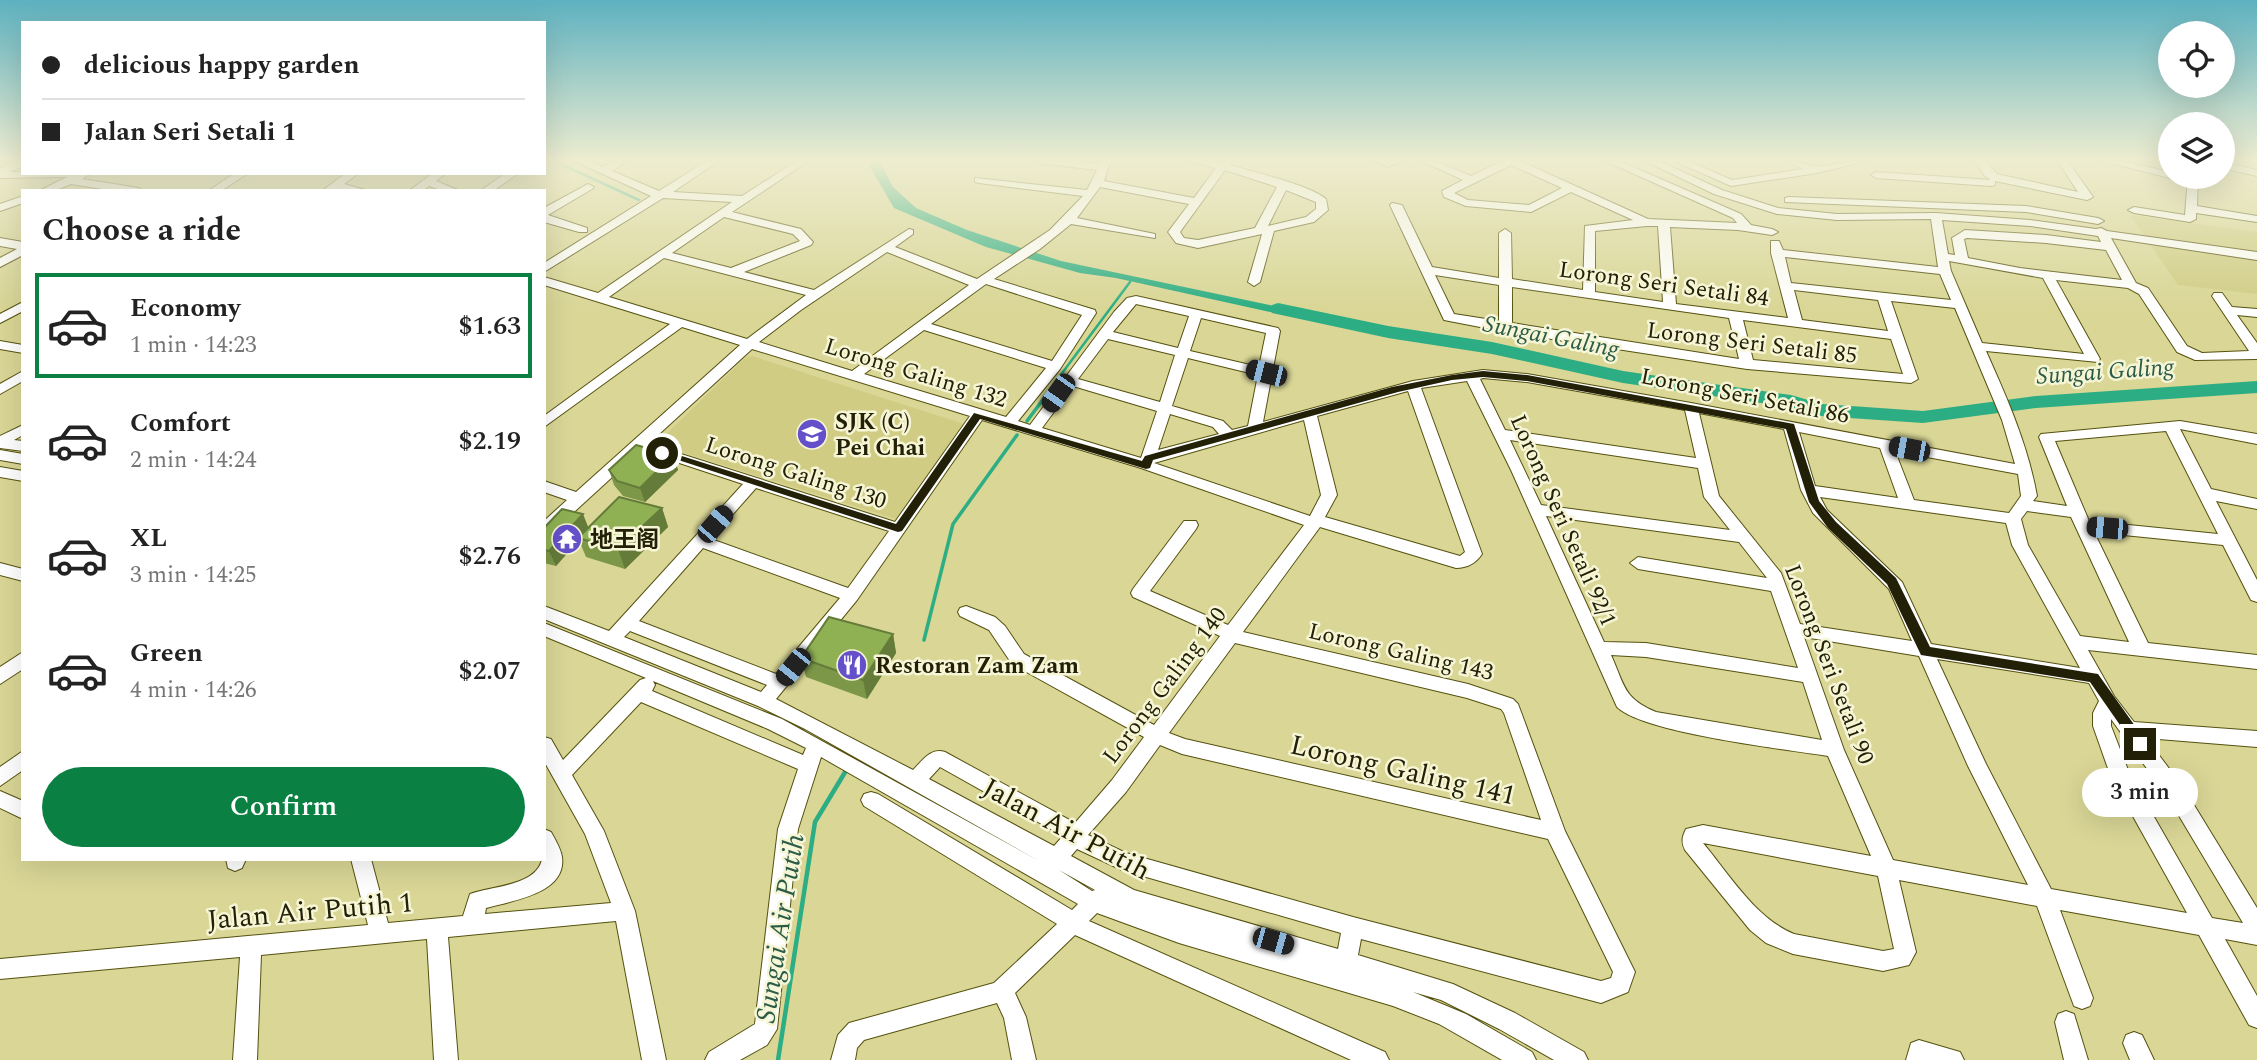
<!DOCTYPE html>
<meta charset="utf-8">
<style>
body{margin:0;font-family:Spectral,"Noto Sans SC",serif;background:#f2f2f2;color:#222;height:100vh;display:flex;flex-direction:column;font-size:26px;white-space:nowrap}
*{box-sizing:border-box;margin:0}
p{font-size:23px;color:#767676}
.icon{flex:none;width:38px;height:38px;fill:none;stroke:currentColor;stroke-width:2;stroke-linecap:round;stroke-linejoin:round}
.map{position:relative;flex:1;overflow:hidden}
.side{position:absolute;left:21px;top:189px;width:525px;height:672px;display:flex;flex-direction:column;background:#fff;border-radius:0px;box-shadow:0 7px 28px #0002}
.side>*{flex:none}
.top-card{position:absolute;left:21px;top:21px;width:525px;height:154px;border-radius:0px;box-shadow:0 7px 28px #0002;display:grid;align-content:center;height:154px;padding:0 21px;background:#fff}
.fabs{position:absolute;left:2158px;top:21px;display:grid;gap:14px}
.fabs a{display:grid;place-items:center;width:77px;height:77px;border-radius:50%;background:#fff;box-shadow:0 7px 28px #0002;font-size:35px}
.end{position:absolute;width:32px;height:32px;margin:-16px;border:9px solid #222006;background:#fff;box-shadow:0 0 0 4px #fff}
.from{border-radius:50%}
.bubble{position:absolute;height:49px;border-radius:24px;background:#fff;box-shadow:0 7px 28px #0002;font-size:23px;font-weight:600;line-height:49px;text-align:center}
.car{position:absolute;width:21px;height:42px;margin:-21px -10px;border-radius:9px;box-shadow:0 0 5px 2px #0007;background:linear-gradient(#222 24%,#8ab4d8 0 40%,#222 0 76%,#8ab4d8 0 86%,#222 0)}
.top-card b{display:flex;align-items:center;gap:24px;height:66px;font-size:26px}
.top-card b+b{border-top:2px solid #e0e0e0}
.top-card i{width:18px;height:18px;background:#222}
ul{padding:0;list-style:none}
li{display:flex;align-items:center;gap:21px;height:105px;margin:0 14px 10px;padding:0 7px;border:4px solid transparent;border-radius:0px}
li div{flex:1}
li b{display:block;font-size:26px}
li em{font-style:normal;font-weight:600}
li.selected{border-color:#0b8043}
li>.icon{width:63px;height:63px;stroke-width:1.5}
h2{padding:0 21px;font-size:32px;line-height:84px}
.action{display:flex;gap:14px;margin-top:auto;padding:14px 21px}
.action a{flex:1;height:80px;border-radius:42px;background:#0b8043;color:#fff;font-size:28px;font-weight:600;line-height:80px;text-align:center}
.map>svg:first-child{display:block}
.built{fill:#d0cc84}
.water{fill:#2dad83}
.lines{fill:none;stroke-linecap:round;stroke-linejoin:round}
.stream-far2{stroke:#2dad83;stroke-width:2.5}
.stream-far1{stroke:#2dad83;stroke-width:3.5}
.stream{stroke:#2dad83;stroke-width:4.5}
.river{fill:#2dad83;fill-rule:evenodd}
.minor-casing{stroke:#55510f;stroke-width:2}
.minor{fill:#fff;fill-rule:evenodd}
.wall{fill:#7b9747}
.shaded-wall{fill:#647b3a}
.building{fill:#8fb053;stroke:#647b3a;stroke-width:2}
.route{fill:#222006}
.labels{text-anchor:middle;stroke-width:5;stroke-linejoin:round;paint-order:stroke}
.street-label{font-size:23px;fill:#222006;stroke:#f6f5d5}
.poi-label{font-size:23px;font-weight:bold;fill:#222006;stroke:#f6f5d5;text-anchor:start}
.water-label{font-size:24px;font-style:italic;fill:#2b5c48;stroke:#f6f5d5}
.near-street-label{font-size:28px;fill:#222006;stroke:#f6f5d5}
.near-water-label{font-size:28px;font-style:italic;fill:#2b5c48;stroke:#f6f5d5}
</style>
<div class="map">
<svg width="2257" height="1060" viewBox="0 0 2257 1060">
<rect width="100%" height="100%" fill="#d9d696"/>
<!-- built -->
<g class="built">
<path d="M2130,215L2257,232V294L2178,285Z"/>
<path d="M752,356L964,424L896,519L656,444L745,358Z"/>
</g>
<!-- water -->
<path class="water" d="M866,160H879L893,187L916,208L967,230L1061,261L1307,313L1270,312L1116,278L1080,273L986,247L894,208Z"/>
<g class="lines">
<!-- stream-far2 -->
<g class="stream-far2">
<path d="M552,160L639,200"/>
<path d="M1051,388L1130,282"/>
</g>
<!-- stream-far1 -->
<g class="stream-far1">
<path d="M1027,421L1053,386"/>
<path d="M924,640L953,524L1017,435"/>
</g>
<!-- stream -->
<path class="stream" d="M778,1060L815,822L847,769"/>
<!-- river -->
<path class="river" d="M1278,303L1388,326L1492,342L1623,371L1791,395L1822,404L1923,411L2036,396L2257,381V393L2036,408L1923,423L1820,416L1788,407L1623,383L1492,354L1388,338L1272,313L1269,309L1272,305Z"/>
<!-- minor casing -->
<g class="minor-casing">
<g id="minor">
<path d="M18,160H23V166L10,172L91,173L82,179L139,188L144,191H115L71,184L54,191H39L67,177L0,178V168Z"/>
<path d="M572,160H586L603,167L616,160H629L612,171L659,191L708,160H720L673,192L742,196L798,160H810L732,212L801,229L813,242L811,245L744,272L814,290L909,229L913,230V234L895,247L977,279L1050,230L1083,196L979,183L975,182V178L1087,190L1097,170L1038,163L1033,160H1065L1099,164L1101,160H1111L1104,181L1194,198L1216,168L1184,160L1220,162L1233,160L1230,165C1253,172 1310,185 1326,199L1328,210L1314,222L1274,231L1260,282L1254,286L1248,282L1262,234L1198,248L1176,243L1168,232L1189,204L1100,187L1077,218L1155,234V238L1071,224L1040,249L994,279L1095,310L1096,313L1060,369L1018,421L1030,425L1114,312L1127,298L1136,296L1278,328L1280,331L1263,422L1413,381L1483,370L1527,374L1691,403L2015,464L2002,420L1955,308L1891,301L1918,379L1911,383L1747,369L1506,332L1444,320L1390,205L1392,203L1402,205L1432,267L1499,278V233L1505,229L1511,233L1512,279L1583,290L1585,226L1633,220L1571,192L1531,212L1466,206L1444,197L1442,191L1463,180L1419,160H1433L1471,176L1504,160H1518L1648,219L1737,223L1733,218L1603,160H1617L1741,214L1751,225L1772,229L1778,232L1772,235L1738,230L1670,227L1676,304L1788,318L1771,253V241H1779L1783,250L1938,267L1931,219L1837,220L1777,214L1714,194L1643,160H1657L1722,190L1778,208L1837,214L1936,213L2030,220L2096,229L2101,228L2107,231L2257,252V260L2111,238L2136,283L2148,288L2187,346L2202,353L2249,351L2212,296L2214,293H2222L2232,307L2257,309V317L2237,315L2257,343V359L2195,360L2177,352L2139,294L2128,288L2056,280L2100,359L2098,362L1986,351C2007,398 2028,445 2037,496L2033,501L2067,506L2039,437L2041,434L2180,421L2257,434V444L2180,429L2211,489L2257,499V509L2216,501L2257,580V602L2251,600L2223,545L2094,532L2148,643L2257,655V669L2088,650L2114,696L2134,722L2257,731V747L2146,738L2183,787L2257,908V945L2225,939L2257,996V1028L2249,1025L2199,935L2060,910L2093,998L2090,1006L2082,1009L2074,1006L2037,906L1899,880L1916,952L1909,965L1883,971L1793,954L1766,943L1750,930L1685,850C1681,842 1682,837 1686,829L1703,825L1871,856L1828,756C1785,749 1643,733 1617,707L1511,470L1467,381L1421,388L1482,554C1476,563 1467,568 1456,568L1320,527L1243,632L1468,684L1513,699L1518,704L1565,831L1635,972L1628,992L1601,1003L1361,939L1358,955L1453,984L1515,1013L1584,1052L1588,1060H1554L1499,1029L1441,1000L1413,992L1466,1014L1532,1052L1536,1060H1502L1439,1024L1393,1006L1179,943L1097,913L1089,921L1385,1052L1389,1060H1351L1075,935L1015,993L1026,1017L1036,1060H1012L1004,1018L997,1003L864,1040L857,1048L855,1060H831L838,1035L849,1023L994,983L1057,924L864,806L861,800L864,794L871,792L878,794L1072,910L1078,904L821,757L798,829L777,1029L767,1045L740,1060H705L709,1052L755,1024L778,829L798,769L641,702L572,775L604,831L635,911L666,1060H642L616,921L448,937L458,1060H434L427,939L261,955L257,1060H233L240,957L0,979V959L368,925L351,859H371L388,923L463,916L470,894C491,886 537,886 542,859H544V829L551,832C555,839 561,849 562,857C567,894 510,901 486,908L485,914L611,903L585,834L544,761V737L551,739L563,760L640,680L646,678L544,636V623L782,719L1041,862L805,729L758,706L544,619V606L609,631L743,484L649,453L647,450L649,447H659L895,522L970,416L752,349L550,534L544,535V521L567,500L544,492V481L576,492L740,345L682,327L544,427V416L670,324L544,285V277L598,293L732,202L663,198L544,272V263L651,196ZM1511,165L1562,188L1529,205L1468,200L1454,193ZM1225,170L1277,187L1255,228L1198,240L1184,238L1180,232ZM1286,190L1316,202V209L1306,217L1268,226ZM724,217L793,234L800,241L731,268L672,253ZM1942,220L2030,226L2098,236L2101,242L2046,235L1965,230L1952,238L1955,255L1948,254ZM1647,226H1658L1663,302L1595,292V231ZM1967,238L2046,243L2106,250L2122,280L2020,268L1968,258L1964,239ZM887,252L969,285L852,371L759,342L801,310ZM1785,257L1940,274L1951,300L1791,283ZM664,258L806,295L747,339L609,297ZM1949,261L2043,278L2084,354L1982,343L1951,271ZM1435,275L1499,285V321L1454,314ZM986,284L1082,315L1052,361L931,324ZM1512,287L1729,318L1739,359L1512,323ZM1794,290L1878,300L1888,331L1802,320ZM1136,304L1189,316L1178,348L1113,332ZM1201,318L1266,333L1259,367L1190,351ZM1743,320L1891,339L1903,374L1753,360ZM924,330L1046,368L1006,417L864,374ZM1108,339L1175,355L1160,402L1078,379ZM1188,358L1258,375L1248,426L1232,430L1223,421L1172,406ZM1483,378L1527,382L1685,410L1696,458L1505,430L1480,379ZM1073,386L1157,411L1141,458L1042,428ZM1408,391L1465,552L1460,556L1325,517L1337,495L1317,416ZM1699,413L1784,429L1801,490L1813,513L1889,589L1912,641L1800,624L1781,573L1719,496ZM1170,414L1213,427L1219,434L1158,450ZM982,420L1141,468L1304,525L1228,625L1150,591L1196,529L1198,525L1196,521H1184L1133,589L1131,593L1133,597L1220,636L1154,725L1024,654L1005,626L995,617L966,606L960,608L958,612L960,616L989,630L1012,664L1144,737L1112,780L1075,823L945,752C931,747 922,761 913,770L776,699L857,600ZM1304,420L1321,495L1310,516L1154,463ZM2166,431L2218,534L2089,521L2055,441ZM1799,432L1880,448L1898,498L1815,486ZM1510,440L1698,468L1704,497L1730,530L1541,505ZM1895,451L2018,474L2021,496L2009,513L1914,500ZM756,488L889,531L848,588L711,539ZM1820,497L2006,523L2012,545L2080,668L1931,644L1902,582L1827,510ZM2027,511L2071,517L2129,642L2080,636L2028,545L2021,519ZM1546,516L1739,542L1767,578L1638,557L1630,563L1638,569L1771,591L1798,668L1646,643L1604,642ZM703,548L840,598L776,674L639,621ZM630,631L767,685L761,692L624,637ZM1804,637L1919,656L1968,766L2028,885L1893,860L1844,750ZM1235,643L1467,698L1501,709L1504,713L1541,820L1185,739L1169,733ZM1611,655L1646,657L1803,682L1822,740L1656,712C1623,698 1625,686 1611,655ZM1937,659L2089,683L2099,701L2093,713V726L2111,777L2187,913L2051,889L1986,764ZM653,681L768,729L806,748L803,755L652,691L655,685ZM2111,719L2169,799L2243,923L2212,918L2130,775L2111,726ZM1160,745L1182,754L1548,839L1613,972L1611,978L1601,981L1353,917L1126,853L1088,835L1126,792ZM940,767L1063,836L1054,846L929,779ZM1703,843L1878,876L1894,949L1883,951L1794,934C1755,918 1729,874 1703,843ZM1077,849L1122,870L1341,933L1338,949L1134,890L1071,856ZM1059,870L1095,890L1092,891Z"/>
<path d="M1374,160H1406L1388,167Z"/>
<path d="M1672,160H1686L1732,180L1803,169L1786,160C1798,160 1810,167 1819,166C1836,165 1852,160 1870,160L1817,173L1731,186Z"/>
<path d="M1975,160H1985L1997,174L2078,192L2057,160H2067L2093,197L2087,200L1995,181V185L1991,186L1876,178L1871,175L1876,172L1991,180L1984,175Z"/>
<path d="M2098,160H2118L2170,172V177H2174L2170,178Z"/>
<path d="M2222,162L2257,170V176L2222,168Z"/>
<path d="M235,173H248L221,191H208Z"/>
<path d="M346,173H359L344,184L369,191H322Z"/>
<path d="M433,173H446L436,181L460,191H443L429,186L422,191H409Z"/>
<path d="M506,173H519L493,191H480Z"/>
<path d="M2188,177H2198L2197,206L2257,216V222L2196,213V219L2190,222L2134,213L2128,210L2134,207L2185,215Z"/>
<path d="M588,184L594,187L592,189L548,215L587,228V232H579L544,222V208Z"/>
<path d="M23,196V203L0,211V204Z"/>
<path d="M1789,197L2026,206L2098,218L2104,221L2098,224L2026,212L1785,202V198Z"/>
<path d="M0,238L23,242V255L0,267V258L17,249L0,246Z"/>
<path d="M23,302V311L0,323V314Z"/>
<path d="M0,341L23,345V353L0,349Z"/>
<path d="M23,371V381L0,394V384Z"/>
<path d="M23,425V435L14,440L23,441V451L0,448V436Z"/>
<path d="M0,450L23,454V464L0,460Z"/>
<path d="M0,467L23,471V481L0,477Z"/>
<path d="M0,563L23,569V581L0,575Z"/>
<path d="M23,652V669L0,684V667Z"/>
<path d="M23,751V770L0,786V767Z"/>
<path d="M0,791L23,801V819L0,808Z"/>
<path d="M226,859H246L242,868L235,871L228,868Z"/>
<path d="M2066,1011L2074,1014L2088,1060H2064L2055,1022L2058,1014Z"/>
<path d="M2134,1032L2142,1035L2154,1060H2130L2123,1043L2126,1035Z"/>
<path d="M1919,1040L1960,1052L1964,1060H1906L1911,1043Z"/>
</g>
</g>
<!-- minor -->
<use href="#minor" class="minor"/>
</g>
<!-- wall -->
<g class="wall">
<path d="M673,455L678,470L645,502L623,496L614,485L609,470Z"/>
<path d="M662,508L668,527L625,569L586,557L579,540L556,566L544,563V528L588,527Z"/>
<path d="M893,634L896,653L867,699L806,677L801,658Z"/>
</g>
<!-- shaded-wall -->
<g class="shaded-wall">
<path d="M673,455L678,470L645,502L640,488Z"/>
<path d="M662,508L668,527L625,569L618,549Z"/>
<path d="M583,514L589,529L578,538L579,540L556,566L549,551Z"/>
<path d="M893,634L896,653L867,699L863,680Z"/>
</g>
<!-- building -->
<g class="building">
<path d="M636,445L673,455L640,488L617,481L609,470Z"/>
<path d="M619,497L662,508L618,549L578,538Z"/>
<path d="M562,509L583,514L549,551L544,550V528Z"/>
<path d="M829,617L893,634L863,680L801,658Z"/>
</g>
<!-- sky -->
<linearGradient id="sky" x2="0" y2="1"><stop stop-color="#5db1c0"/><stop offset="0.52" stop-color="#eeedd0"/><stop offset="1" stop-color="#eeedd0" stop-opacity="0"/></linearGradient>
<rect width="2257" height="308" fill="url(#sky)"/>
<!-- route -->
<path class="route" d="M1483,371L1527,375L1794,424L1819,501L1836,522L1896,578L1930,647L2098,674L2145,740V748H2136L2090,682L1921,655L1887,584L1828,528L1809,502L1786,429L1527,381L1483,377L1452,380L1398,392L1153,460L1150,468L1146,469L980,419L902,531L898,532L657,453L666,451L896,524L974,413L1142,461L1145,456L1392,387L1452,375Z"/>
<!-- icons -->
<defs>
<g id="school-disc" transform="scale(1.575)"><circle r="9.5" fill="#6451ca" stroke="#f6f5d5"/><path d="M0-5L7-2L0 1L-7-2ZM-4 1L0 2.5L4 1V4Q0 6-4 4Z" fill="#fff"/></g>
<g id="temple-disc" transform="scale(1.575)"><circle r="9.5" fill="#6451ca" stroke="#f6f5d5"/><path d="M0-6L5-2H3V0L6.5 2.5H4V6H1.5V3h-3V6H-4V2.5H-6.5L-3 0V-2H-5Z" fill="#fff"/></g>
<g id="restaurant-disc" transform="scale(1.575)"><circle r="9.5" fill="#6451ca" stroke="#f6f5d5"/><path d="M-5-6h1v4h1v-4h1v4h1v-4h1v5L-1.5 .5V6h-2V.5L-5-1ZM5-6V6H3V1.5H1.5Q1.5-4 5-6Z" fill="#fff"/></g>
</defs>
<g fill-rule="evenodd">
<use href="#school-disc" x="812" y="434"/>
<use href="#temple-disc" x="567" y="539"/>
<use href="#restaurant-disc" x="852" y="665"/>
</g>
<g class="labels">
<!-- street labels -->
<g class="street-label">
<text transform="translate(1664 283) rotate(8)" y="8">Lorong Seri Setali 84</text>
<text transform="translate(1752 342) rotate(7)" y="8">Lorong Seri Setali 85</text>
<text transform="translate(916 372) rotate(17)" y="8">Lorong Galing 132</text>
<text transform="translate(1745 395) rotate(11)" y="8">Lorong Seri Setali 86</text>
<text transform="translate(796 472) rotate(18)" y="8">Lorong Galing 130</text>
<text transform="translate(1564 520) rotate(66)" y="8">Lorong Seri Setali 92/1</text>
<text transform="translate(1401 651) rotate(13)" y="8">Lorong Galing 143</text>
<text transform="translate(1830 664) rotate(69)" y="8">Lorong Seri Setali 90</text>
<text transform="translate(1164 685) rotate(-53)" y="8">Lorong Galing 140</text>
</g>
<!-- poi labels -->
<g class="poi-label">
<text x="835" y="429">SJK (C)<tspan x="835" dy="26">Pei Chai</tspan></text>
<text x="590" y="547">地王阁</text>
<text x="875" y="673">Restoran Zam Zam</text>
</g>
<!-- water labels -->
<g class="water-label">
<text transform="translate(1551 336) rotate(11)" y="8">Sungai Galing</text>
<text transform="translate(2105 371) rotate(-4)" y="8">Sungai Galing</text>
</g>
<!-- near-street labels -->
<g class="near-street-label">
<text transform="translate(1403 769) rotate(13)" y="10">Lorong Galing 141</text>
<text transform="translate(1067 828) rotate(28)" y="10">Jalan Air Putih</text>
<text transform="translate(310 910) rotate(-5)" y="10">Jalan Air Putih 1</text>
</g>
<!-- near-water labels -->
<g class="near-water-label">
<text transform="translate(779 928) rotate(-81)" y="10">Sungai Air Putih</text>
</g>
</g>
</svg>
<div class="fabs">
<a><svg class="icon" aria-label="locate" viewBox="0 0 24 24"><circle cx="12" cy="12" r="6"/><path d="M12 2v4M12 18v4M2 12h4M18 12h4"/></svg></a>
<a><svg class="icon" aria-label="layers" viewBox="0 0 24 24"><path d="M12 4l9 5-9 5-9-5zM3 14l9 5 9-5"/></svg></a>
</div>
<i class="end from" style="left:662px;top:453px"></i>
<i class="end" style="left:2140px;top:744px"></i>
<div class="bubble" style="left:2082px;top:768px;width:116px">3 min</div>
<i class="car" style="left:1266px;top:373px;rotate:284deg"></i>
<i class="car" style="left:1058px;top:393px;rotate:215deg"></i>
<i class="car" style="left:1909px;top:449px;rotate:281deg"></i>
<i class="car" style="left:715px;top:524px;rotate:41deg"></i>
<i class="car" style="left:2107px;top:528px;rotate:275deg"></i>
<i class="car" style="left:793px;top:667px;rotate:219deg"></i>
<i class="car" style="left:1273px;top:941px;rotate:106deg"></i>
<div class="top-card">
<b><i class="from"></i>delicious happy garden</b>
<b><i></i>Jalan Seri Setali 1</b>
</div>
<section class="side">
<h2>Choose a ride</h2>
<ul>
<li class="selected"><svg class="icon" aria-label="car" viewBox="0 0 24 24"><path d="M5 17H2v-5l4-1 3-4h7l3 4 3 1v5h-3M9 17h6M6 11h13"/><circle cx="7" cy="17" r="2"/><circle cx="17" cy="17" r="2"/></svg><div><b>Economy</b><p>1 min · 14:23</p></div><em>$1.63</em></li>
<li><svg class="icon" aria-label="car" viewBox="0 0 24 24"><path d="M5 17H2v-5l4-1 3-4h7l3 4 3 1v5h-3M9 17h6M6 11h13"/><circle cx="7" cy="17" r="2"/><circle cx="17" cy="17" r="2"/></svg><div><b>Comfort</b><p>2 min · 14:24</p></div><em>$2.19</em></li>
<li><svg class="icon" aria-label="car" viewBox="0 0 24 24"><path d="M5 17H2v-5l4-1 3-4h7l3 4 3 1v5h-3M9 17h6M6 11h13"/><circle cx="7" cy="17" r="2"/><circle cx="17" cy="17" r="2"/></svg><div><b>XL</b><p>3 min · 14:25</p></div><em>$2.76</em></li>
<li><svg class="icon" aria-label="car" viewBox="0 0 24 24"><path d="M5 17H2v-5l4-1 3-4h7l3 4 3 1v5h-3M9 17h6M6 11h13"/><circle cx="7" cy="17" r="2"/><circle cx="17" cy="17" r="2"/></svg><div><b>Green</b><p>4 min · 14:26</p></div><em>$2.07</em></li>
</ul>
<div class="action"><a>Confirm</a></div>
</section>
</div>
